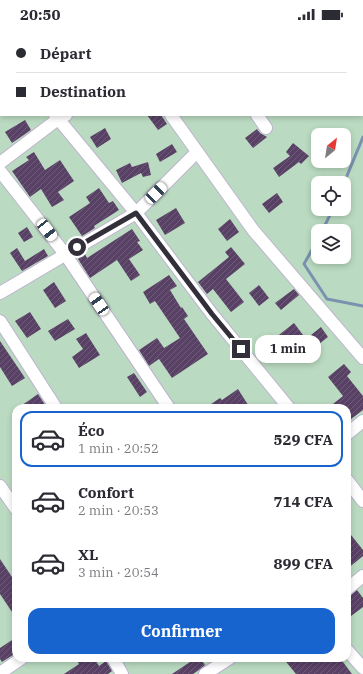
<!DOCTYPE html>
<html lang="fr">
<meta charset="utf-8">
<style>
body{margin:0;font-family:"IBM Plex Serif",serif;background:#f2f2f3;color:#2b2b33;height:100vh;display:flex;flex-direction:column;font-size:15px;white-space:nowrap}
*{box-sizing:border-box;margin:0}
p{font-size:13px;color:#7c7c81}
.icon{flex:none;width:22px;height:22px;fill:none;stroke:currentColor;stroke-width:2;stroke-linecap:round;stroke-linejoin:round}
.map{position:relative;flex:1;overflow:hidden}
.panel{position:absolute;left:12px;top:376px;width:339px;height:258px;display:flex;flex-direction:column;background:#fff;border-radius:12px;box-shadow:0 2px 6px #0003}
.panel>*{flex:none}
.banner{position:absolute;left:0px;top:0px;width:363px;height:88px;box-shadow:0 2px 6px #0003;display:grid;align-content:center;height:88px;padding:0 16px;background:#fff}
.needle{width:26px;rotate:30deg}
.fabs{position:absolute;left:311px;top:100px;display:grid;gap:8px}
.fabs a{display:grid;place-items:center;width:40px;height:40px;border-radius:8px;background:#fff;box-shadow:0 2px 6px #0003;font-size:20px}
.end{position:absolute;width:18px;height:18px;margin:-9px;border:5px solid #332f3a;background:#fff;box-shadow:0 0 0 2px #fff}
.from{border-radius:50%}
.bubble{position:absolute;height:28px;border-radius:12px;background:#fff;box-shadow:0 2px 6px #0003;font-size:13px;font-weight:700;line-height:28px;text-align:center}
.car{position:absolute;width:12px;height:24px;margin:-12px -6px;border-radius:5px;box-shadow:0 0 3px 1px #0007;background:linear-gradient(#fff 24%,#345 0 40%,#fff 0 76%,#345 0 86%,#fff 0)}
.banner b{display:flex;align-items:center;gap:14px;height:38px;font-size:15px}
.banner b+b{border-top:1px solid #e1e1e2}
.banner i{width:10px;height:10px;background:#2b2b33}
ul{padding:7px 0 0;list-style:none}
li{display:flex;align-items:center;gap:12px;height:56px;margin:0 8px 6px;padding:0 8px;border:2px solid transparent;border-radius:12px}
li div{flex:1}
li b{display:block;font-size:15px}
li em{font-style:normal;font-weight:700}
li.on{border-color:#1764cf}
li>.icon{width:36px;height:36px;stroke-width:1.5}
.button{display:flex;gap:8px;margin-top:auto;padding:8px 16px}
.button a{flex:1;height:46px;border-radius:12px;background:#1764cf;color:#fff;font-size:16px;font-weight:700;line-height:46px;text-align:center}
.status{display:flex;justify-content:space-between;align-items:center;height:28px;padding:0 20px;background:#fff;direction:ltr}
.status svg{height:11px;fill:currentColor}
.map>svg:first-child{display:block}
.grass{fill:#badbc1;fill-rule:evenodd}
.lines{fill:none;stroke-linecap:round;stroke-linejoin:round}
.stream{stroke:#7c91b0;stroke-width:3}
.building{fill:url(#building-hatch)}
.minor-casing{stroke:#beb3cf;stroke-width:14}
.minor{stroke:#fff;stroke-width:12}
.route{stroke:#332f3a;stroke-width:5}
</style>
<div class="status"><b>20:50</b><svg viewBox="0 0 49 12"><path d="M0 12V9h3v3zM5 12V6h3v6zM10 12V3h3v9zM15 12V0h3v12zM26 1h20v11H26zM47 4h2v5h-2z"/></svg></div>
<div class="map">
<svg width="363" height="646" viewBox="0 0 363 646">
<defs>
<pattern id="building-hatch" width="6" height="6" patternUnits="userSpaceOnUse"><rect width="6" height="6" fill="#594166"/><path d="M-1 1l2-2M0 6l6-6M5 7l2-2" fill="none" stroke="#6e5b79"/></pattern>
</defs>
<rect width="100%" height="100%" fill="#f7f5fb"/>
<!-- grass -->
<path class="grass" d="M0,0H363V646H0ZM1,1H362V87H1ZM318,107H344V133H318ZM318,155H344V181H318ZM318,203H344V229H318ZM16,380H347V630H16Z"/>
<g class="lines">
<!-- stream -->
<g class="stream">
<path d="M344,155L363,109"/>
<path d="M322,203L333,181"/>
<path d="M318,211L304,236L327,271L363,278"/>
</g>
</g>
<!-- building -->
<g class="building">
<path d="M147,87H161L167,96L158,102Z"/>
<path d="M25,92L31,102L12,115L5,104Z"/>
<path d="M105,100L111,111L97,120L90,109Z"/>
<path d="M257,101L260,105L267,109L253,120L245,110Z"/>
<path d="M293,115L309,128L301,136L299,134L279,149L273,140L290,128L286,124Z"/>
<path d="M172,116L177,124L160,134L156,126Z"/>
<path d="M34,124L45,142L60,132L74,153L58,164L64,172L52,179L41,161L30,169L12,143L29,132L26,129Z"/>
<path d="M148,134L151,147L143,149L141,145L122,155L116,142L130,135L132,139Z"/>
<path d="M99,160L109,175L113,173L119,182L94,198L95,200L82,208L69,189L90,175L86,169Z"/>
<path d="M277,165L283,174L269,185L262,176Z"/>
<path d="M176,180L185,195L165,207L156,192Z"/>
<path d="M230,191L239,204L227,213L218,201Z"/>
<path d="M27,199L33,209L24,214L18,205Z"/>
<path d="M132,201L140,213L137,214L143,222L129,231L140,247L131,253L117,232L90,250L78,231L85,226L87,230Z"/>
<path d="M231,219L245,236L226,251L244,274L231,284L213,261L207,266L198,254L229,229L225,224Z"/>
<path d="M17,220L25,233L44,221L48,228L22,243L10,225Z"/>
<path d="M169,247L177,258L170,262L181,280L182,279L188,288L184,291L208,326L172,350L159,331L149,338L139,322L157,310L164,320L180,310L155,273L150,276L143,264Z"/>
<path d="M54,254L66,273L55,280L43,262Z"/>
<path d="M259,257L269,270L259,278L249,265Z"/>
<path d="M294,261L299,267L281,282L275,275Z"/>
<path d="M30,284L41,301L27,310L15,293Z"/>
<path d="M68,291L75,301L55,313L48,303Z"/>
<path d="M294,295L306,311L321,299L328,309L306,326L295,313L274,329L265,318Z"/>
<path d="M86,305L100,327L79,340L72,329L83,321L76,311Z"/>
<path d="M0,313L25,350L12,358L0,339Z"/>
<path d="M344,336L351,344L347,348L363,368V382L347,394V380H328L343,368L328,349Z"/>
<path d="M134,345L147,364L140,369L127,349Z"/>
<path d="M238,361L250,380H205L220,370L222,372Z"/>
<path d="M38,366L47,380H18Z"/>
<path d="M347,502L363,522V528L347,541Z"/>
<path d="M0,531L12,549L16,547V590L0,566Z"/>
<path d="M357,562L363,570V579L347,591V568L351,567Z"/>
<path d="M12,612L16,617V625L2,634L0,631V620Z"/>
<path d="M75,630H94L99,638L106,633L112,643L108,646H64L79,636Z"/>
<path d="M196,630H200L205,637L199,642L193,646H172Z"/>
<path d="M283,630H340L352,646H296Z"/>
</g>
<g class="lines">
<!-- minor casing -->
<g class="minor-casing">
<g id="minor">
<path d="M104,0L105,1"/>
<path d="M198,0V1"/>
<path d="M0,10L1,11"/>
<path d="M55,87L136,185L212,286L289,380"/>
<path d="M171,87L253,202L363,330"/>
<path d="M257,87L266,100"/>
<path d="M0,135L58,91L66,87"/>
<path d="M0,143L65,226L169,380"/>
<path d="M0,265L136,185L197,124"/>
<path d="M0,293L56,380"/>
<path d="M347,406L363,393"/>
<path d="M347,452L363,473"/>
<path d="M0,458L16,481"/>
<path d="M347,561L363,548"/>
<path d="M347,622L363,640"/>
<path d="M113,630L122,646"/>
<path d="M0,645L22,630"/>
<path d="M205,646L230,630"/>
</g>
</g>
<!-- minor -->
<use href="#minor" class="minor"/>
</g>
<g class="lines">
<!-- route -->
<path class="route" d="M77,219L136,185L212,286L241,321"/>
</g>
</svg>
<div class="fabs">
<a><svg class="needle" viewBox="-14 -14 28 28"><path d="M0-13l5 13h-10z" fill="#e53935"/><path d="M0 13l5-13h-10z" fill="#7c7c81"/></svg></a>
<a><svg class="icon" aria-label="locate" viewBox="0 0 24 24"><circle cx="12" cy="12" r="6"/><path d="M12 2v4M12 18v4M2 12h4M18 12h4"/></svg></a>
<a><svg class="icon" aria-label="layers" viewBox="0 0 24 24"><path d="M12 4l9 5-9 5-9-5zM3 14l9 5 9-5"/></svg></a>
</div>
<i class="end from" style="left:77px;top:219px"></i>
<i class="end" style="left:241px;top:321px"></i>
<div class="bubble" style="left:255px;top:307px;width:66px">1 min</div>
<i class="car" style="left:156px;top:165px;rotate:45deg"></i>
<i class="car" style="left:47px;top:202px;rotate:142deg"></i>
<i class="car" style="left:99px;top:276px;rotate:326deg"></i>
<div class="banner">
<b><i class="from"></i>Départ</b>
<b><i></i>Destination</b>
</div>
<section class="panel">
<ul>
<li class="on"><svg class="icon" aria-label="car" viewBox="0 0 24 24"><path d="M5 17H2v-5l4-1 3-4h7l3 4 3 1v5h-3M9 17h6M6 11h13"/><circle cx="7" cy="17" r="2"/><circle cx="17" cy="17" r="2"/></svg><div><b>Éco</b><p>1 min · 20:52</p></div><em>529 CFA</em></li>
<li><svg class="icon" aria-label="car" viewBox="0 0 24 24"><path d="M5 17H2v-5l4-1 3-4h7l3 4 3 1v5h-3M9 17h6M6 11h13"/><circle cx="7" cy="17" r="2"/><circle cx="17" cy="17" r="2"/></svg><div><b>Confort</b><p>2 min · 20:53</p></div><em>714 CFA</em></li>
<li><svg class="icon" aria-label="car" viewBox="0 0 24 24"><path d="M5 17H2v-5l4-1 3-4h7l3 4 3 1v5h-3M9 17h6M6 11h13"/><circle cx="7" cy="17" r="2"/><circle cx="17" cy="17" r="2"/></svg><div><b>XL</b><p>3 min · 20:54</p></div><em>899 CFA</em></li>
</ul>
<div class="button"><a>Confirmer</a></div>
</section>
</div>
